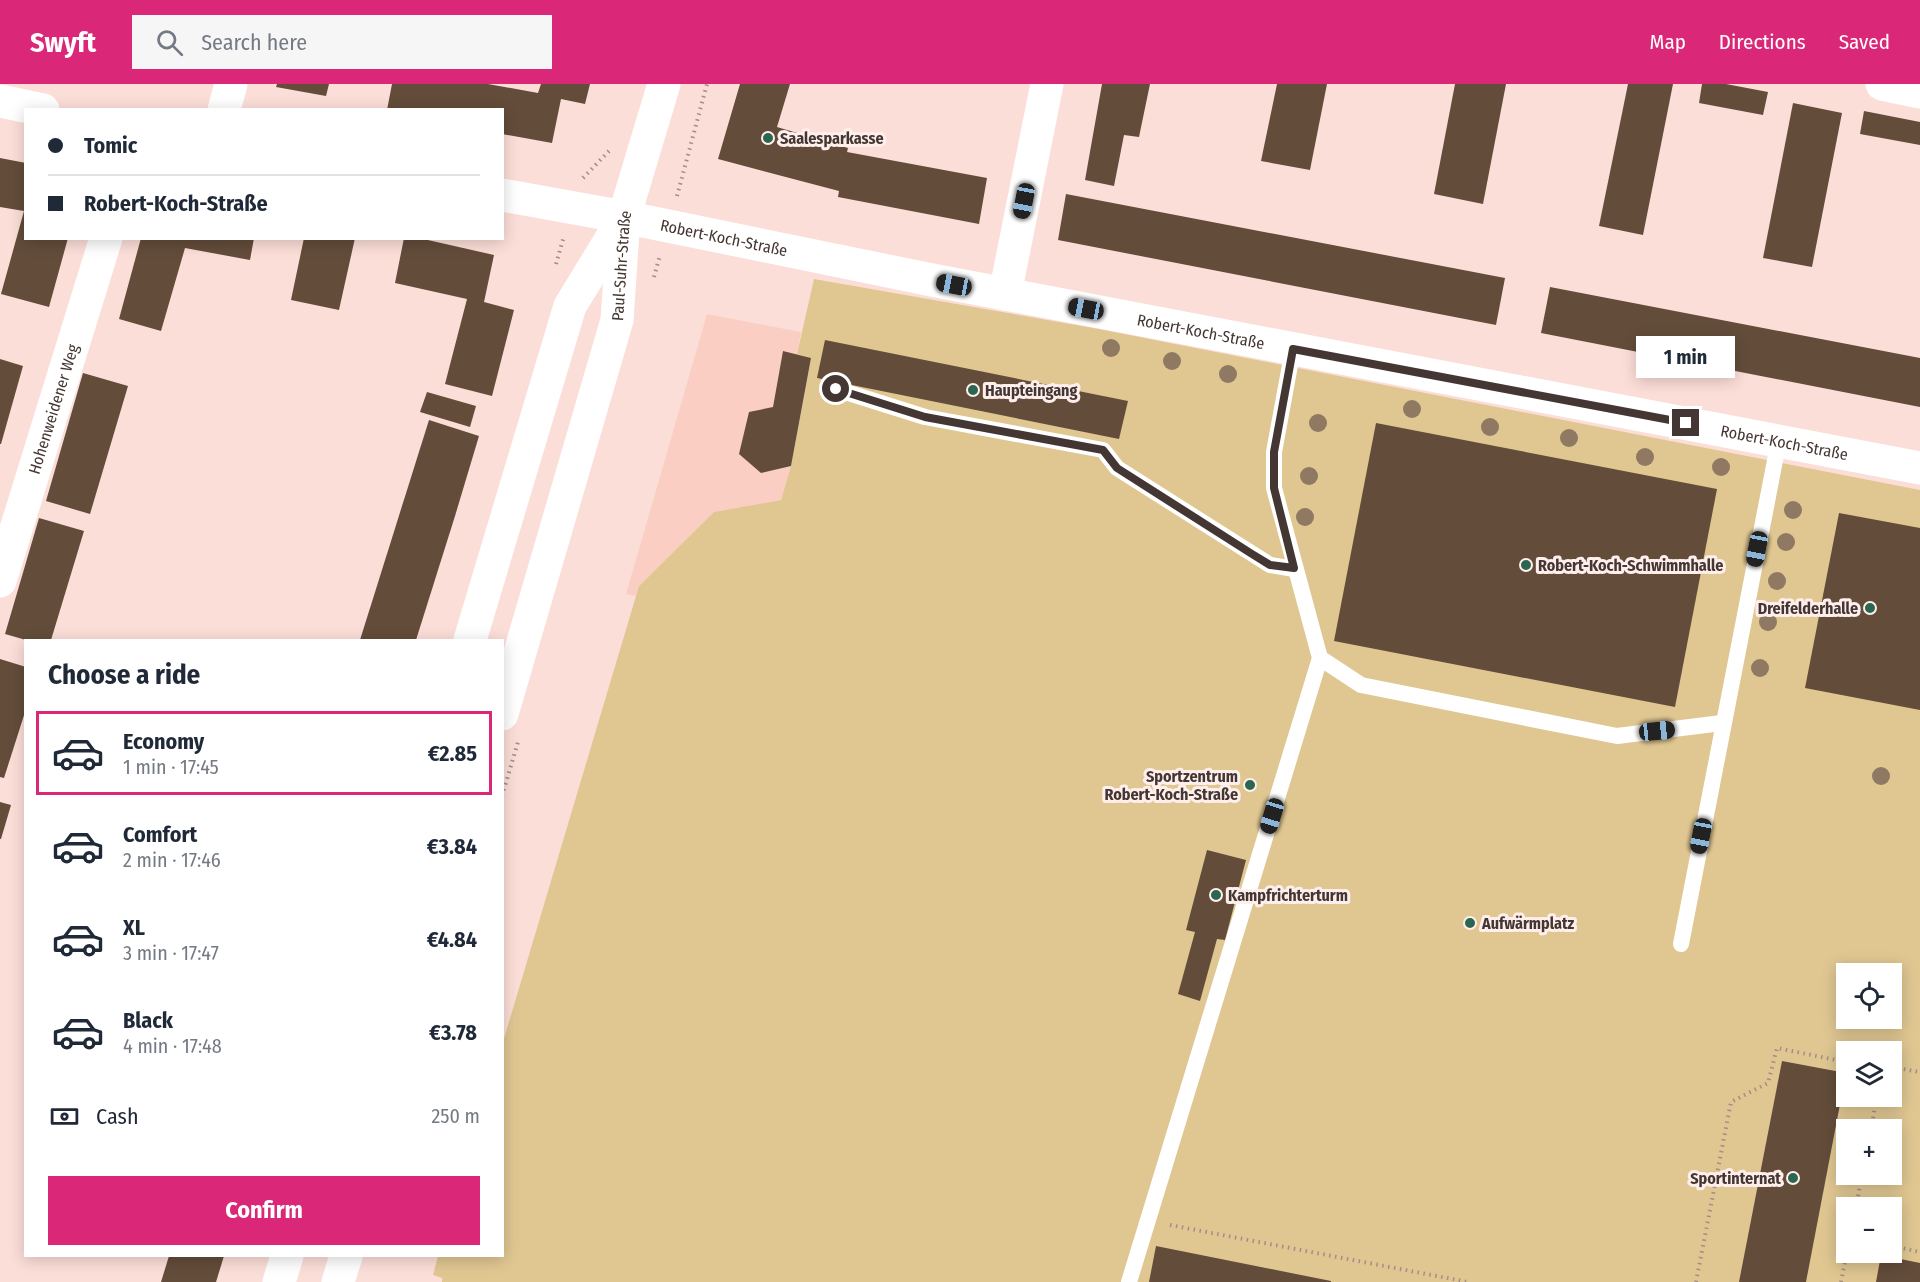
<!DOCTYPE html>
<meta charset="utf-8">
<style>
body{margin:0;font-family:"Fira Sans Condensed",sans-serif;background:#f6f6f7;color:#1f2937;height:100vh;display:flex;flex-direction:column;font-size:22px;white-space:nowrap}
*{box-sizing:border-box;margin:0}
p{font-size:20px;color:#747a83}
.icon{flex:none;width:33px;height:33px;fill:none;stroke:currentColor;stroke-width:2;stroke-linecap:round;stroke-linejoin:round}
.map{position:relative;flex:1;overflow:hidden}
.drawer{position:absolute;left:24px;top:555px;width:480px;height:618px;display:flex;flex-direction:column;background:#fff;border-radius:0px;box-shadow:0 3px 15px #0003}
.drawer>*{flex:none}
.banner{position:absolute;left:24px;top:24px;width:480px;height:132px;border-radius:0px;box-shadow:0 3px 15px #0003;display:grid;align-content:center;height:132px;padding:0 24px;background:#fff}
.fabs{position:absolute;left:1836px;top:879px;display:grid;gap:12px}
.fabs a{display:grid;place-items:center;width:66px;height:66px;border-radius:0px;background:#fff;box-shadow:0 3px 15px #0003;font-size:30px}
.end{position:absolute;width:27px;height:27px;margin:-14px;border:8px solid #443633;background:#fff;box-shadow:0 0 0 3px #fff}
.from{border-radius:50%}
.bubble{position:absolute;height:42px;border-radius:0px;background:#fff;box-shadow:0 3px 15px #0003;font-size:20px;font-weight:700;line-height:42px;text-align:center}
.car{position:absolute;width:18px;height:36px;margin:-18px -9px;border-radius:8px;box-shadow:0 0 4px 2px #0007;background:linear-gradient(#222 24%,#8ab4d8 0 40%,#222 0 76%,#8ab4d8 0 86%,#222 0)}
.banner b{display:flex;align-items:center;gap:21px;height:57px;font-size:22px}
.banner b+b{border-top:2px solid #e0e1e3}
.banner i{width:15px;height:15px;background:#1f2937}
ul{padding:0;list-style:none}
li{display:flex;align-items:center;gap:18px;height:84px;margin:0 12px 9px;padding:0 12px;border:3px solid transparent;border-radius:0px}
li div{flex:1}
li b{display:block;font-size:22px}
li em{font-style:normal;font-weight:700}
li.selected{border-color:#db2777}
li>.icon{width:54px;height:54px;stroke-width:1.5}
h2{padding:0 24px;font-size:27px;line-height:72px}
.pay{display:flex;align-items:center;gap:15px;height:66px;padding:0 24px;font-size:22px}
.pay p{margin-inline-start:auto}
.button{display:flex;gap:12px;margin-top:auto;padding:12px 24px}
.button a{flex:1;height:69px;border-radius:0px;background:#db2777;color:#fff;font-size:24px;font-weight:700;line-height:69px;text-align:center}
header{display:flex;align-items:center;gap:36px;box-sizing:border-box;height:84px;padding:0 30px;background:#db2777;color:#fff}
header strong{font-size:28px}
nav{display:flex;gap:33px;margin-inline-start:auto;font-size:21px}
.search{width:420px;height:54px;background:#f6f6f7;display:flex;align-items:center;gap:15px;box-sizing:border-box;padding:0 21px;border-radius:0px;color:#747a83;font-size:22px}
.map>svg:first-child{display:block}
.built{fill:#fbcec4}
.green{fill:#e0c792;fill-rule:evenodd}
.building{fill:#634c3a}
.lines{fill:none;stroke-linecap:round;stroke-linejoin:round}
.path{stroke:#a38d88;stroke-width:4;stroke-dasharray:1.5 4.5;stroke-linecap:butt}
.service{stroke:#fff;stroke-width:16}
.minor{stroke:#fff;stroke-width:33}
.tertiary{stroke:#fff;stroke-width:33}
.tree{fill:#8f7963}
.route{stroke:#443633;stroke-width:8}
.poi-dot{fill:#2b6650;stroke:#feefec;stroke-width:2}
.labels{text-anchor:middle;stroke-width:6;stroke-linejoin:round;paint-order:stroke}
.poi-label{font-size:16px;font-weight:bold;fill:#443633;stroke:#feefec;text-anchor:start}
.street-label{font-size:16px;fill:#443633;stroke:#feefec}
</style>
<header>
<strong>Swyft</strong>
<div class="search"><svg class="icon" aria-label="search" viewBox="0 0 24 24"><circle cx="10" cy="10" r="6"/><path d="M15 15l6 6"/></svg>Search here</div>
<nav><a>Map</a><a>Directions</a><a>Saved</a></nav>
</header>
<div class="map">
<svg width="1920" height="1198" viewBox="0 0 1920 1198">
<rect width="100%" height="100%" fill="#fcded8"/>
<!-- built -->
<path class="built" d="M707,230L801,248L797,270L811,274L791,382L781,416L714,428L639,502L636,512L626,510Z"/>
<!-- green -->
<path class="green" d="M814,195L1099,245L1920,406V1198H442V1194L433,1191L438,1172H502L503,958L636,512L639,502L714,428L781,416L791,382L811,274L797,270ZM1846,890H1892V934H1846ZM1846,968H1892V1012H1846ZM1846,1046H1892V1090H1846ZM1846,1124H1892V1168H1846Z"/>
<!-- building -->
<g class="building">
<path d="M277,0H329L326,12L276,3Z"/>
<path d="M392,0H488L538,9L541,0H590L585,20L561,15L552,59L502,50V26H387Z"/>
<path d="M740,0H790L777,43L848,64L847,68L987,94L979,140L838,113L839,107L718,75Z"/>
<path d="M1102,0H1150L1139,53L1124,51L1114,102L1085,96Z"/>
<path d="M1277,0H1327L1310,86L1261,77Z"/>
<path d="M1455,0H1506L1483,120L1434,110Z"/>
<path d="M1628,0H1673L1643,151L1599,142Z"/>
<path d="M1702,0H1726L1768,8L1763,31L1699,19Z"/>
<path d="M1793,19L1842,29L1812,183L1763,174Z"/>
<path d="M1864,27L1920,38V61L1860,50Z"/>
<path d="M0,74L26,79V154H68L49,223L1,210L24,127L0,123Z"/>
<path d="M1066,110L1505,194L1496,241L1058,156Z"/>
<path d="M141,154L165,155L254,154L250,176L185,164L161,247L119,235Z"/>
<path d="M304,154H355L339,226L291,216Z"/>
<path d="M404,154H419L494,171L484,218L514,226L492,312L445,300L467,215L395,199Z"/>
<path d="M1550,203L1920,274V323L1541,249Z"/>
<path d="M825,256L1128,317L1119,355L817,294Z"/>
<path d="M783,267L811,274L791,382L761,389L739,370L749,328L773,323Z"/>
<path d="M0,275L23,282L1,360H0Z"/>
<path d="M83,289L128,302L90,430L46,417Z"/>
<path d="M427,308L476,322L470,343L420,328Z"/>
<path d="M429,336L479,352L455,432L416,556H360Z"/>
<path d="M1376,339L1717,405L1675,623L1334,557Z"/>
<path d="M1839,429L1920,444V626L1805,604Z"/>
<path d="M39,434L84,447L51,556H26L5,550Z"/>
<path d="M0,575L26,583V625L4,694L0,693Z"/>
<path d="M0,718L11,721L1,755H0Z"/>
<path d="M1207,766L1246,776L1225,856L1217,855L1200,917L1178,910L1195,848L1186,846Z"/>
<path d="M1782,977L1846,989L1806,1198H1739Z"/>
<path d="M1156,1162L1331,1197V1198H1149Z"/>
<path d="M1881,1171L1920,1179V1198H1876Z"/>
<path d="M169,1172H224L216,1198H161Z"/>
</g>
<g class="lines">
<!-- path -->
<g class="path">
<path d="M583,94L609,67"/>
<path d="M677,112L707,0"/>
<path d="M556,180L564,152"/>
<path d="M654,193L660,171"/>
<path d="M502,712L518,658"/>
<path d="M1892,983L1920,988"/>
<path d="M1871,1046L1877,1012"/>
<path d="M1856,1124L1862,1090"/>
<path d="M1170,1141L1468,1198"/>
<path d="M1892,1162L1920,1168"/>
<path d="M1696,1198L1731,1018L1768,999L1777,964L1846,978"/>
<path d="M1841,1198L1847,1168"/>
</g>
<!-- service -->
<g class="service">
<path d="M836,305L925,333L1103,366L1117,384L1270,481L1294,485"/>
<path d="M1320,574L1361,601L1617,652L1722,639"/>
<path d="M1681,860L1779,356"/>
<path d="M1129,1198L1320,574L1274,404V368L1293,265"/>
</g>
<!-- minor -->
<g class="minor">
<path d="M1882,0L1920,8"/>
<path d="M224,26L231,0"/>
<path d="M1005,210L1047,0"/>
<path id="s1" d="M0,497L106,154"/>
</g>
<!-- tertiary -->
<g class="tertiary">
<path d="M0,17L43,26"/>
<path id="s2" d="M502,111L624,133L937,197L1920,384"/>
<path d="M470,556L570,222L622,137"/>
<path id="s3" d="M502,630L617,236L624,133L664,0"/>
<path d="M279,1198L287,1172"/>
<path d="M338,1198L346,1172"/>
</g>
</g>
<!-- trees -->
<g class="tree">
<circle cx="1111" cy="264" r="9"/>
<circle cx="1172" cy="277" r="9"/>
<circle cx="1228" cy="290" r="9"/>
<circle cx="1412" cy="325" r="9"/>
<circle cx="1318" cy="339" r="9"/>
<circle cx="1490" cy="343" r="9"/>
<circle cx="1569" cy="354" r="9"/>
<circle cx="1645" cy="373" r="9"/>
<circle cx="1721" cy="383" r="9"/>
<circle cx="1309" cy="392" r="9"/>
<circle cx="1793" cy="426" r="9"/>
<circle cx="1305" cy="433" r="9"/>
<circle cx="1786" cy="458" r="9"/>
<circle cx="1777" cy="497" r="9"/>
<circle cx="1768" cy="538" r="9"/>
<circle cx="1760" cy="584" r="9"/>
<circle cx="1881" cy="692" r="9"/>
</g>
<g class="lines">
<!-- route -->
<path class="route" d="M836,305L925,333L1103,366L1117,384L1252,470L1270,481L1294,484L1274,404V368L1293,265L1686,339"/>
</g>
<!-- markers -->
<g class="poi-dot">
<circle cx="768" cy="54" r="6"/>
<circle cx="973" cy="306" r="6"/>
<circle cx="1526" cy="481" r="6"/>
<circle cx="1870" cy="524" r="6"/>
<circle cx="1250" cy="701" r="6"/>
<circle cx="1216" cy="811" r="6"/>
<circle cx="1470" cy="839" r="6"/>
<circle cx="1793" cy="1094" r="6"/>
</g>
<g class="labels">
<!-- poi labels -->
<g class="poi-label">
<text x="780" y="60">Saalesparkasse</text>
<text x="985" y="312">Haupteingang</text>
<text x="1538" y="487">Robert-Koch-Schwimmhalle</text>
<text x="1858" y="530" text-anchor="end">Dreifelderhalle</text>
<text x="1238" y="698" text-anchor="end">Sportzentrum<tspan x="1238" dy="18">Robert-Koch-Straße</tspan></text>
<text x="1228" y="817">Kampfrichterturm</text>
<text x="1482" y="845">Aufwärmplatz</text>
<text x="1781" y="1100" text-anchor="end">Sportinternat</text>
</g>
<!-- street labels -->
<g class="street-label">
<text dy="6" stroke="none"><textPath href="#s2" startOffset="226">Robert-Koch-Straße</textPath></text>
<text dy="6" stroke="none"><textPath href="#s3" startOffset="465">Paul-Suhr-Straße</textPath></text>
<text dy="6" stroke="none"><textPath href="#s2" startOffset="712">Robert-Koch-Straße</textPath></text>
<text dy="6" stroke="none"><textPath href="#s1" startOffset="180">Hohenweidener Weg</textPath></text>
<text dy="6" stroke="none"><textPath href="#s2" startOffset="1306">Robert-Koch-Straße</textPath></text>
</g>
</g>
</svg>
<div class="fabs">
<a><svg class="icon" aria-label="locate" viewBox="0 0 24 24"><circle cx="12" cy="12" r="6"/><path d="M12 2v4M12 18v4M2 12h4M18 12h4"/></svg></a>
<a><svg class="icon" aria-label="layers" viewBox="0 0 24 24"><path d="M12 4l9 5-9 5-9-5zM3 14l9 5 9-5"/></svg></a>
<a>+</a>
<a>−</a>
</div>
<i class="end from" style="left:836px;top:305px"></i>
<i class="end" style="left:1686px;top:339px"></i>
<div class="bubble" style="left:1636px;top:252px;width:99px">1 min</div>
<i class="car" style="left:1024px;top:117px;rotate:191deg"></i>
<i class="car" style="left:954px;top:201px;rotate:281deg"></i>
<i class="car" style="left:1086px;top:225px;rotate:281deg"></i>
<i class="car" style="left:1757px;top:465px;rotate:191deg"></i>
<i class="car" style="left:1657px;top:647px;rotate:84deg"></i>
<i class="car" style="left:1272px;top:732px;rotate:197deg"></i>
<i class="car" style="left:1701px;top:752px;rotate:191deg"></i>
<div class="banner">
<b><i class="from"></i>Tomic</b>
<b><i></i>Robert-Koch-Straße</b>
</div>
<section class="drawer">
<h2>Choose a ride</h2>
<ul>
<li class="selected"><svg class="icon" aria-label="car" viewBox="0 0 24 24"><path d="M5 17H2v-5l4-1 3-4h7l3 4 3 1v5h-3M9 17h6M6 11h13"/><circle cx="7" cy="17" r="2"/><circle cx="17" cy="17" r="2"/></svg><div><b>Economy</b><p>1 min · 17:45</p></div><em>€2.85</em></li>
<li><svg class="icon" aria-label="car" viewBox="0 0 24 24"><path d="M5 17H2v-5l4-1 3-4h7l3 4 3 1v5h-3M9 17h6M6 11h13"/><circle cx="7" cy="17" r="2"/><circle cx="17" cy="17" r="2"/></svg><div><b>Comfort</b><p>2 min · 17:46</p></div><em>€3.84</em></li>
<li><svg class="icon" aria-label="car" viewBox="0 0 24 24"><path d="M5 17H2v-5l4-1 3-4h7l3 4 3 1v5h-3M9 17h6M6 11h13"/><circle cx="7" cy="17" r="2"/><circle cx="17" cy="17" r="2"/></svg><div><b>XL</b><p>3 min · 17:47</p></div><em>€4.84</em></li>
<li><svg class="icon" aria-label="car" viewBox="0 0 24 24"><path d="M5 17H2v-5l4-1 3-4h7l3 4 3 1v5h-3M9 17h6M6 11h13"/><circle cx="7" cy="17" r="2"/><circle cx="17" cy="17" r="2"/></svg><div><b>Black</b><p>4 min · 17:48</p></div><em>€3.78</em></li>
</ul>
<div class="pay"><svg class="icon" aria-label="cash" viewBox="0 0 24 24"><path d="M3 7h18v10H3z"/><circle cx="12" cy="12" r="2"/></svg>Cash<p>250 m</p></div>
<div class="button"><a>Confirm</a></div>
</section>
</div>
